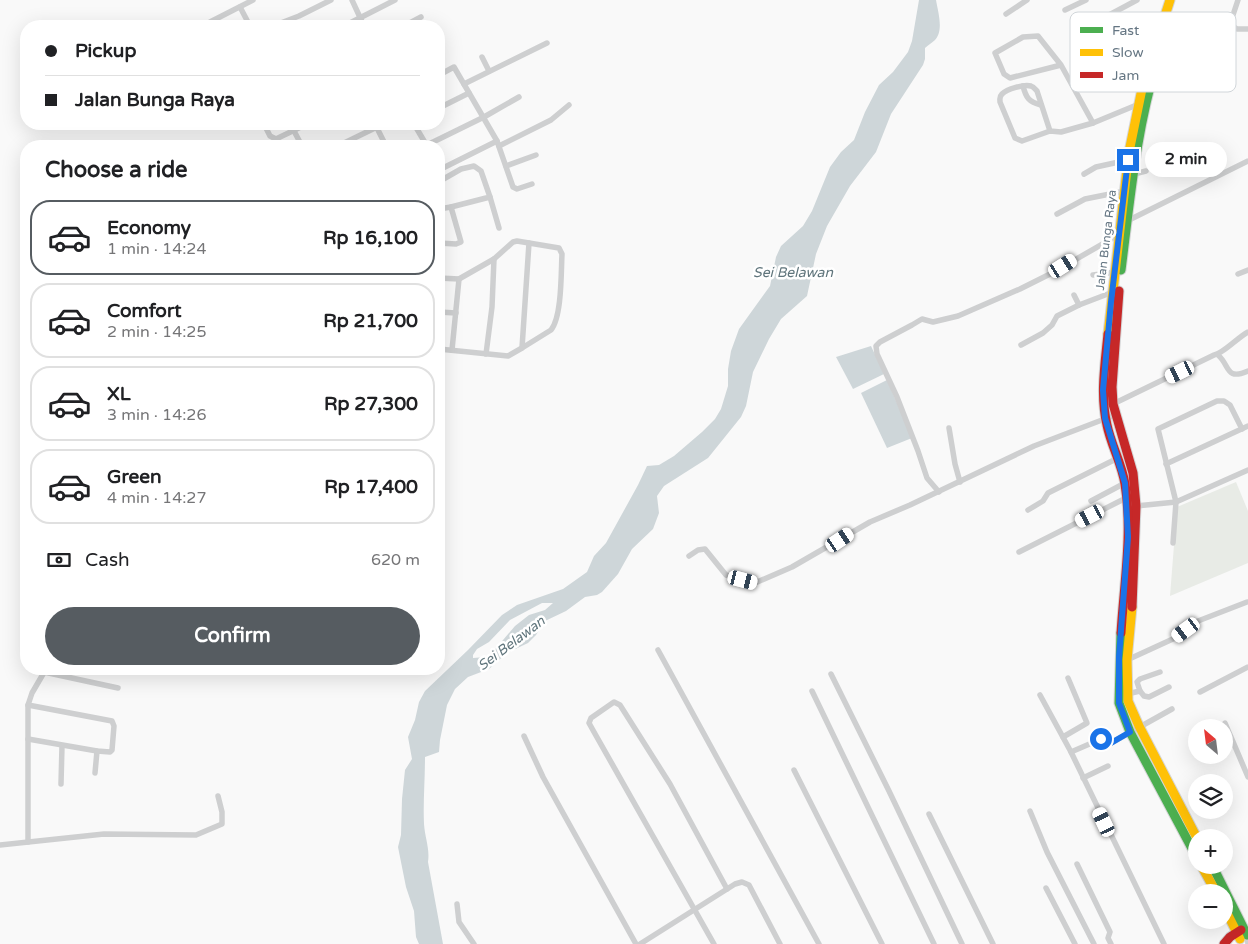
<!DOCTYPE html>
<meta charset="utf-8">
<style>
body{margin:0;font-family:"Varela Round",sans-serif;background:#f2f2f2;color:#202124;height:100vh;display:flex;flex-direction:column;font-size:19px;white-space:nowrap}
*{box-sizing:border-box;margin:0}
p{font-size:16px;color:#757577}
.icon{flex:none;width:28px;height:28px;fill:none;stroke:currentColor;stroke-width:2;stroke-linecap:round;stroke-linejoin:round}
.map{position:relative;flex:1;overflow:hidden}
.details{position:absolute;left:20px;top:140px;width:425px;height:535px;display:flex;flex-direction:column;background:#fff;border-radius:20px;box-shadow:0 5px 20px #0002}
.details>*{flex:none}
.banner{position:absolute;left:20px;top:20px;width:425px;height:110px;border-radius:20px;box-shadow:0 5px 20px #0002;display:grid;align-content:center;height:110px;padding:0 25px;background:#fff}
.needle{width:32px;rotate:332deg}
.controls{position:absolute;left:1188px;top:719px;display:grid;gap:10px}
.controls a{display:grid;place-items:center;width:45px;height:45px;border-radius:50%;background:#fff;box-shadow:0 5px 20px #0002;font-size:25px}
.end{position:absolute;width:22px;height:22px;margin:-11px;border:6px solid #1a73e8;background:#fff;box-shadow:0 0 0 2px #fff}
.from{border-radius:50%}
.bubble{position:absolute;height:35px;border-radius:18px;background:#fff;box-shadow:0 5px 20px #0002;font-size:16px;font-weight:800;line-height:35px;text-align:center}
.car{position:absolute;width:15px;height:30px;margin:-15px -8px;border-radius:6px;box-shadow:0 0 4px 1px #0007;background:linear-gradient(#fff 24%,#345 0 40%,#fff 0 76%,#345 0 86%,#fff 0)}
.banner b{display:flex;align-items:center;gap:18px;height:48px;font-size:19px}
.banner b+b{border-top:1px solid #e0e0e0}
.banner i{width:12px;height:12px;background:#202124}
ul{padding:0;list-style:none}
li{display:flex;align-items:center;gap:15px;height:75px;margin:0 10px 8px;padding:0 15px;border:2px solid #e0e0e0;border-radius:20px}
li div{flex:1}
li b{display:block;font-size:19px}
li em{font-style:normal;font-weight:800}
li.current{border-color:#565c61}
li>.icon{width:45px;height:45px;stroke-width:1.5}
h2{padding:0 25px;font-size:22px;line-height:60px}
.pay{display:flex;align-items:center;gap:12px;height:55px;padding:0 25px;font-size:19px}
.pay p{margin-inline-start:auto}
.cta{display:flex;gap:10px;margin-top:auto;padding:10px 25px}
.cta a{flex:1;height:58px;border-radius:30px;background:#565c61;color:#fff;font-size:20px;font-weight:800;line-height:58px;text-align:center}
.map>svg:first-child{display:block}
.green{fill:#e8ebe6}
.water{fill:#ced6d9;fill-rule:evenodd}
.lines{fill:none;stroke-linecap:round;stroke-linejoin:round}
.fast-casing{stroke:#d5d6d7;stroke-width:11}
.slow-casing{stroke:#d5d6d7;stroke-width:11}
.jam-casing{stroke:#d5d6d7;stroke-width:11}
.street{stroke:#cecfd0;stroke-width:5.5}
.fast{stroke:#4caf50;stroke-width:9}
.slow{stroke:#ffc107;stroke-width:9}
.jam{stroke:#c62828;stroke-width:9}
.route{stroke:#1a73e8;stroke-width:6}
.labels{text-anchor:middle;stroke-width:5;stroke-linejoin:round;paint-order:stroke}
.street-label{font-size:12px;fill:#657683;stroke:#fff}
.water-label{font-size:14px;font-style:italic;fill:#60757c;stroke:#fff}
.key{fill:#fff;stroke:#d1d6da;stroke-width:1}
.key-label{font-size:14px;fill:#657683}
</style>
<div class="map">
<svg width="1248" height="944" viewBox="0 0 1248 944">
<rect width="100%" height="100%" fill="#f9f9f9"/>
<!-- green -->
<path class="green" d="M1236,482L1248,511V563L1170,596L1177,507Z"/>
<!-- water -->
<g class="water">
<path d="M919,0H936C938,12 944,30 935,40C932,43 928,45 925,48V59L923,65L891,114L876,152L850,186L827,226L816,254L807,296L781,319L769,339L753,372L746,406L741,417L708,458L664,486L657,496L659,513L653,529L632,549L618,574L602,592L597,595L585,597L566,611L545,621L536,635L528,643L507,653L489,669L468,677L455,689L447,705L440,740L439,752L425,757C425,780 423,802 424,824C425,838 430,849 428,862L443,944H419L416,937L414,911L406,887L398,847L401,835L402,799L405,770L412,759L408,737L415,720L419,702L425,691L468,650L502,615L517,605L563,589L587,572L594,556L606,543L638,485L647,466L659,465L674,456L702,432L715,419L721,409L728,386V369L731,351L739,329L770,286L776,257L781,246L803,226L812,211L830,167L841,152L854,140L865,112L879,85L893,72L908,52L912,41ZM542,603H553L545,610L529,615L515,626L492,653L486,657L473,658V655L477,649L489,642L510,620Z"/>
<path d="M871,346L884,374L853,389L836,357Z"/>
<path d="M887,380L912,438L887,448L861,393Z"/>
</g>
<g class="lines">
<!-- fast casing -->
<g class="fast-casing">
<g id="fast">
<path d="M1121,270C1130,200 1136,130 1157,62"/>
<path d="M1121,633L1119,703L1130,732L1196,856"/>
<path d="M1212,865L1247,935"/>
</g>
</g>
<!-- slow casing -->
<g class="slow-casing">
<g id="slow">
<path d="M1108,334L1129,152L1143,84L1170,0"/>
<path d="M1132,607L1127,660L1128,701L1139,726L1197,838"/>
<path d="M1201,865L1216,892"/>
<path d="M1224,907L1240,939"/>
</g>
</g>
<!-- jam casing -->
<g class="jam-casing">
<g id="jam">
<path d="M1119,291L1112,387L1113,404L1133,473L1136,506L1132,607"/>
<path d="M1108,334C1105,365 1100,395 1107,425C1111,445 1122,464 1125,484C1133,533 1124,584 1121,633"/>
<path d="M1224,944L1230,937L1241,930"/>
</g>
</g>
<!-- street -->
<g class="street">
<path d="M352,0L364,26"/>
<path d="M1137,0L1081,30V35L1090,55L1094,56L1159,36"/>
<path d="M1238,0L1231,21V25L1237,29H1248"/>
<path d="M240,7L250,26"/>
<path d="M1065,10L1086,0"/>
<path d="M1006,14L1027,0"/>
<path d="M210,22L253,0"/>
<path d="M273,26L299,16L331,0"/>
<path d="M344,26L395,0"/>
<path d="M404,26L421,17"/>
<path d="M482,57L489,71"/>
<path d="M1110,63L1156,49"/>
<path d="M1061,65L1010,78L1004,74L995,53L1023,37L1038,36L1061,65L1093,123"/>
<path d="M439,75L454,67L497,141L513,187L517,189L532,184"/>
<path d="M464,84L547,43"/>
<path d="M1023,86C1026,98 1029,102 1041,105"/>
<path d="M439,108L469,93"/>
<path d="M264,124L270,136L276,139L307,124"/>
<path d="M375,124L386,146"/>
<path d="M414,124L427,146"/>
<path d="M294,131L302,146"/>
<path d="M1050,131L1037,91C1035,89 1034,87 1031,86C1024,84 1007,89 1002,94C999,97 1000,98 1000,102L1015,138L1022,141L1050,131L1061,132L1093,123L1139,104"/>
<path d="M427,145L484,117L519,97"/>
<path d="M338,146L377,127"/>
<path d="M499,146L551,120L569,105"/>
<path d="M506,166L536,155"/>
<path d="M439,170L497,141"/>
<path d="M1084,174L1096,167L1128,160"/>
<path d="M1134,174L1146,171"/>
<path d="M490,197L499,228"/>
<path d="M439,209L451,207L490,197L481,171L474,166L461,169L440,181"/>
<path d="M1057,214L1085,199L1125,191"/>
<path d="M1125,222L1248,161"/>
<path d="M439,243L456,244L461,242L451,207"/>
<path d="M1238,274L1248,270"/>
<path d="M1093,275L1115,272"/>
<path d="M439,278L459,279L494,259L513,242L517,241L559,248L562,254C561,272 562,317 551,330L522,348"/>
<path d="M1074,295L1079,305"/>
<path d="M439,312L456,313"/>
<path d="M1021,345L1043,333L1052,325L1057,316L1079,305L1113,292"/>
<path d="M439,349L508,356L522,348L529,243"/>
<path d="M452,350L459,279"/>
<path d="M486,354L492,307L494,259"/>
<path d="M1218,355C1230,365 1225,381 1248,371"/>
<path d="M1113,404L1214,355C1223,354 1238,337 1248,332"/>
<path d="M949,428L955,464L960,482"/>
<path d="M1166,464L1248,426"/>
<path d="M939,492L927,478L918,451L897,397L877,354L876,346L880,342L912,325L922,319L933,322L958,316L1020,289L1052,273L1120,234"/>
<path d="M1091,501L1125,483"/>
<path d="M1136,506L1176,502L1248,470"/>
<path d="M1028,510L1043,501L1048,493L1118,458"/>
<path d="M1173,543L1176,502L1158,429L1217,401H1224L1230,405L1242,429"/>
<path d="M1019,552L1126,498"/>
<path d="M689,556L698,550L705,549L726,575L755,583L792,567L870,522L910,505L1034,446L1115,415"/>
<path d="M658,650L819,944"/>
<path d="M1127,660L1175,638L1198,621L1247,602"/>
<path d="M44,672L118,688"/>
<path d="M831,674L889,791L962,944"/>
<path d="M812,691L934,944"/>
<path d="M1140,691L1144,696L1149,697L1169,687"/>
<path d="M1200,692L1248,667"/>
<path d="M1127,694L1140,691L1137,682L1140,679L1160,672"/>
<path d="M1040,695L1071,752L1164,944"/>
<path d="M28,705L112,721L114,726L112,750L110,752L97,751L28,739"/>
<path d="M1225,723L1248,777"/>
<path d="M524,736L543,777L636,944"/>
<path d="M1063,737L1087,723L1068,678"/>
<path d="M1071,752L1101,739L1111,743L1172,709"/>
<path d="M794,770L882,944"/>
<path d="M95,773L97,751"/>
<path d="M1083,778L1108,766"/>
<path d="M61,784L62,746"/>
<path d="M1030,811L1047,852L1094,944"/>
<path d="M929,814L993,944"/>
<path d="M28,842V705L32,693L46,669"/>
<path d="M0,845L104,834L196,835L222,824V812L218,796"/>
<path d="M1077,864L1110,932L1108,938L1111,944"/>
<path d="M1046,888L1075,944"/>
<path d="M457,904L459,922L474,944"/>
<path d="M1247,935L1248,944"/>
<path d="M640,944L735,884L742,882L749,885L780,944"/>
<path d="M714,944L594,732L589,723L591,718L614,702L620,705L670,784L727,889"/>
</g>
<!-- fast -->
<use href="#fast" class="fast"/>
<!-- slow -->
<use href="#slow" class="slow"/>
<!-- jam -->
<use href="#jam" class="jam"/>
</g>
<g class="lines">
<!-- route -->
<path class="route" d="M1101,739L1111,743L1130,732L1119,703V657L1128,537L1125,483L1105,418L1103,390L1111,302L1128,160"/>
</g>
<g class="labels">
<!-- street labels -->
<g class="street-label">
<text transform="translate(1106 240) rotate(-83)" y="4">Jalan Bunga Raya</text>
</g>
<!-- water labels -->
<g class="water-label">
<text x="793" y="277">Sei Belawan</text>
<text transform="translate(511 643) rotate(-37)" y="5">Sei Belawan</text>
</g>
</g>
<!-- legend -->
<rect x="1070" y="12" width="166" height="80" rx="8" class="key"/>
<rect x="1080" y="27" width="23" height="6" fill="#4caf50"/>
<rect x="1080" y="49" width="23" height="7" fill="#ffc107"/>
<rect x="1080" y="72" width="23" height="6" fill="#c62828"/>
<g class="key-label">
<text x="1112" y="35">Fast</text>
<text x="1112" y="57">Slow</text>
<text x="1112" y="80">Jam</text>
</g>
</svg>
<div class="controls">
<a><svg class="needle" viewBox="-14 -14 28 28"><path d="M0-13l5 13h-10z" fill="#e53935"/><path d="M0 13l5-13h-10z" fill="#757577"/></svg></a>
<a><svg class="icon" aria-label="layers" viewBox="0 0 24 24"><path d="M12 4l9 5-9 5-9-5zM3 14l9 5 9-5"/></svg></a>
<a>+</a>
<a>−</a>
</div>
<i class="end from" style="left:1101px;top:739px"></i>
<i class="end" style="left:1128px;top:160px"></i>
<div class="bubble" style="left:1145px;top:142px;width:82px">2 min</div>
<i class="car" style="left:1063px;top:266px;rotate:58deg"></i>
<i class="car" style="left:1180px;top:372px;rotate:244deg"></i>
<i class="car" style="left:1090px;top:516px;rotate:243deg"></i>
<i class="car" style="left:840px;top:540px;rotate:56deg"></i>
<i class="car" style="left:743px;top:580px;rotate:104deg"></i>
<i class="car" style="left:1186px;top:630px;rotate:234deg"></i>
<i class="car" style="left:1104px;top:822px;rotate:335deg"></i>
<div class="banner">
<b><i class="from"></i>Pickup</b>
<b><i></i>Jalan Bunga Raya</b>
</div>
<section class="details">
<h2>Choose a ride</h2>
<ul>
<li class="current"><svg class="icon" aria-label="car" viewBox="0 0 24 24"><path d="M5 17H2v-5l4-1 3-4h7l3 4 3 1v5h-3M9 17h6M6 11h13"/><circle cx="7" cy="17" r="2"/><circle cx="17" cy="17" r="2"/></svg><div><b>Economy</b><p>1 min · 14:24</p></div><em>Rp 16,100</em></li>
<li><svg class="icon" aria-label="car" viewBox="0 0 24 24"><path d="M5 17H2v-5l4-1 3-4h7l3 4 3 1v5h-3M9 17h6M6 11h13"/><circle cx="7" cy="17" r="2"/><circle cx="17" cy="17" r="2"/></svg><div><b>Comfort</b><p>2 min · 14:25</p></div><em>Rp 21,700</em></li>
<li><svg class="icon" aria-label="car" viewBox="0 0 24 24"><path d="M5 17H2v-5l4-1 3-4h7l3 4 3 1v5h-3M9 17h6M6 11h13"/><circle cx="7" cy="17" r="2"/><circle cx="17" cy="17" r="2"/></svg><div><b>XL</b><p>3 min · 14:26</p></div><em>Rp 27,300</em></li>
<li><svg class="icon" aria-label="car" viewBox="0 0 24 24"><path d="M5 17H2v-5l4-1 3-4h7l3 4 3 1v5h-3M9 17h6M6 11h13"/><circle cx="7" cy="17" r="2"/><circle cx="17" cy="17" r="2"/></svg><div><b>Green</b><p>4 min · 14:27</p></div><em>Rp 17,400</em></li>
</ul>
<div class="pay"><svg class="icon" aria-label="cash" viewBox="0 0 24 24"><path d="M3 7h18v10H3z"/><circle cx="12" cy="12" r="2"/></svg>Cash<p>620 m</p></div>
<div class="cta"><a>Confirm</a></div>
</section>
</div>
